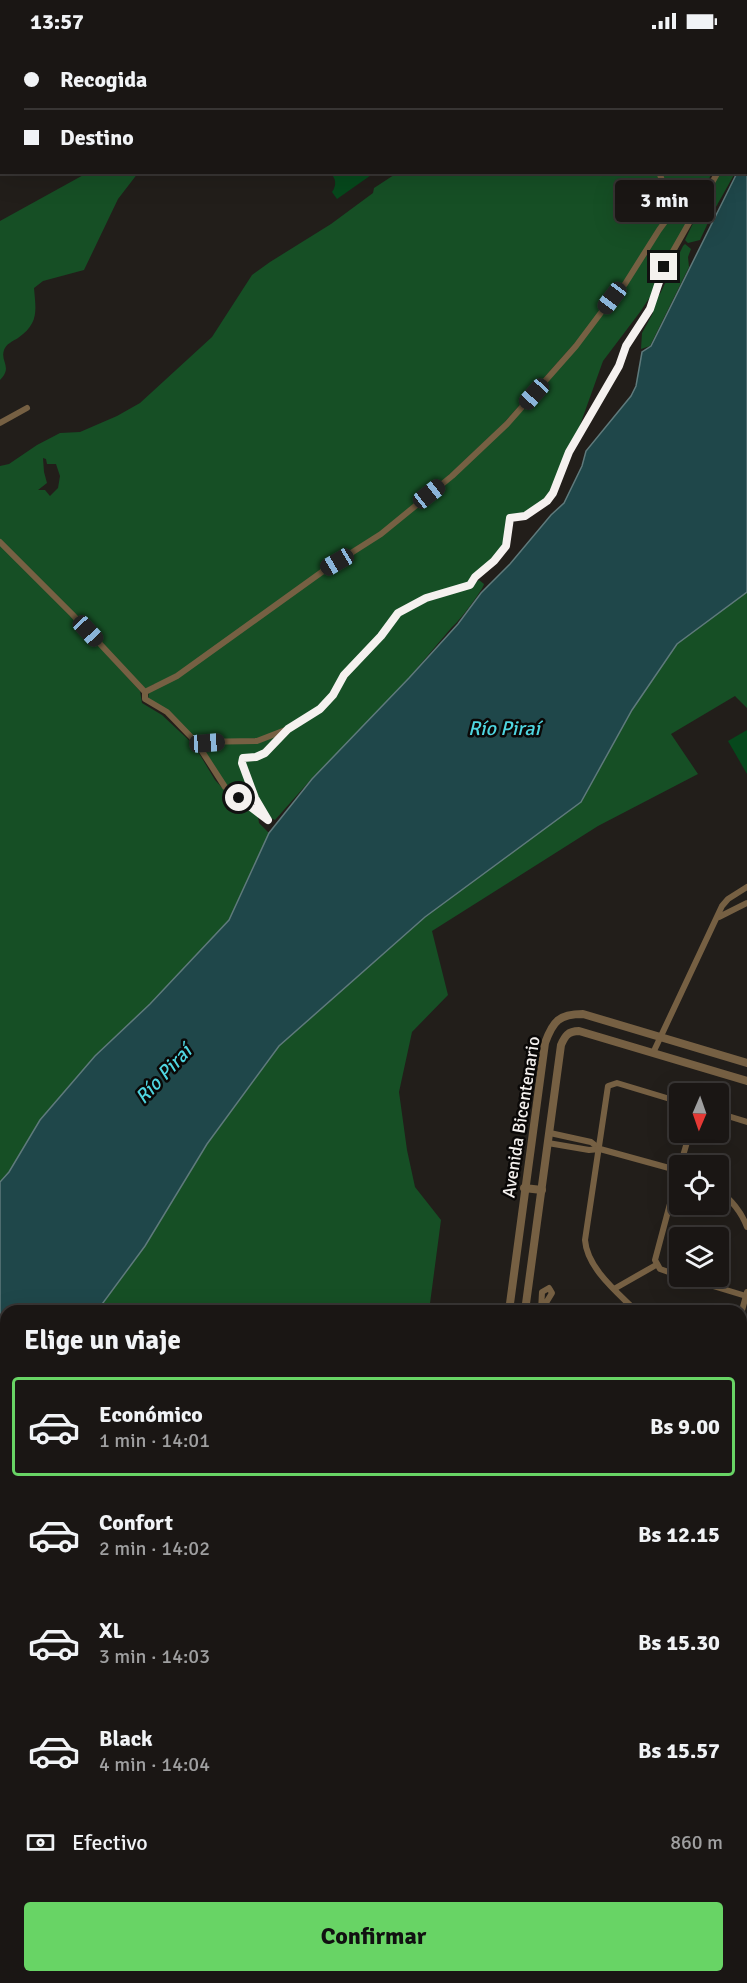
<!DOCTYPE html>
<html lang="es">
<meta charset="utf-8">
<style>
body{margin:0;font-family:Signika,sans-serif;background:#231f1d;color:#f1f3f6;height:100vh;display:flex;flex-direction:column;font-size:22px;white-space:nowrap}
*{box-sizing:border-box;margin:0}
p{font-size:20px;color:#9f9fa0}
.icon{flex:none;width:33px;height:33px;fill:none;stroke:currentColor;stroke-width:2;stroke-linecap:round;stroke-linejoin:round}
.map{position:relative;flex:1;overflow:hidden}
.drawer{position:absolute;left:0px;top:1263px;width:747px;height:678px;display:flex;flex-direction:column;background:#1a1614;border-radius:18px 18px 0 0;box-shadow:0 6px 24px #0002,0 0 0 2px #383534}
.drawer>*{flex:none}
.guide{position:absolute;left:0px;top:0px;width:747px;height:132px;box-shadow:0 6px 24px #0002,0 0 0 2px #383534;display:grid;align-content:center;height:132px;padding:0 24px;background:#1a1614}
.needle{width:39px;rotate:182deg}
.fabs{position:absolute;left:669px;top:1041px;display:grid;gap:12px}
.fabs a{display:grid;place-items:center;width:60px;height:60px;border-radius:6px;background:#1a1614;box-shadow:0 6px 24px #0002,0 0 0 2px #383534;font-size:30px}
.end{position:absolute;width:27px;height:27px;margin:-14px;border:8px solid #f5f1ef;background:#111;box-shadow:0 0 0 3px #111}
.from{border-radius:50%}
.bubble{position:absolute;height:42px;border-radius:6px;background:#1a1614;box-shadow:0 6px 24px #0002,0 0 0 2px #383534;font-size:20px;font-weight:700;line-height:42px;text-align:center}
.car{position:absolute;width:18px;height:36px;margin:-18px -9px;border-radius:8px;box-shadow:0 0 4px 2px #0007;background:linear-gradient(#222 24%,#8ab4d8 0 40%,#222 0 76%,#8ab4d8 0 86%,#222 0)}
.guide b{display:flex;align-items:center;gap:21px;height:57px;font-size:22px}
.guide b+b{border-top:2px solid #383534}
.guide i{width:15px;height:15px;background:#f1f3f6}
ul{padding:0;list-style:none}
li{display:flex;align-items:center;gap:18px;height:99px;margin:0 12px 9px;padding:0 12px;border:3px solid transparent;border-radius:6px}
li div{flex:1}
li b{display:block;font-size:22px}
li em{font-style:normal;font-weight:700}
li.active{border-color:#68d465}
li>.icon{width:54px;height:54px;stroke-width:1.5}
h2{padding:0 24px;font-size:27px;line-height:72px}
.pay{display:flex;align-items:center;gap:15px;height:66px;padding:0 24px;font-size:22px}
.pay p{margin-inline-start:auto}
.action{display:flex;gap:12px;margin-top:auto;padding:12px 24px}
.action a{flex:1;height:69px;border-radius:6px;background:#68d465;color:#111;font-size:24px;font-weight:700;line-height:69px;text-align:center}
.status{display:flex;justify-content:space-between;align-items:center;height:42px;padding:0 30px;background:#1a1614;direction:ltr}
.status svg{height:16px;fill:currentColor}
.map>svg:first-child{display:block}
.green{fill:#06481c}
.forest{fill:#164f25;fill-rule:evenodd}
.water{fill:#1f474a;stroke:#5f7a7c;stroke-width:1.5}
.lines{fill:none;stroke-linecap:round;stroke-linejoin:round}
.minor{stroke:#766043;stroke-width:6}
.tertiary{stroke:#766043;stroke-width:8}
.secondary{stroke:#a88555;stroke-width:9}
.route{stroke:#f5f1ef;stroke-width:8}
.labels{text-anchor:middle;stroke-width:5;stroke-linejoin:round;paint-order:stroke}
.street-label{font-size:18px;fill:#f5f1ef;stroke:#0a0807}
.water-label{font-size:20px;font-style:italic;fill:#4fd5e0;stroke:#0a0807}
</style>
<div class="status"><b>13:57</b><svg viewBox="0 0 49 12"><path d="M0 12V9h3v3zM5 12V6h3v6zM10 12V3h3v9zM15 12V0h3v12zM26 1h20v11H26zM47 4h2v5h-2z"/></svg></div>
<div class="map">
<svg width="747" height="1941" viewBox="0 0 747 1941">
<rect width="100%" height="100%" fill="#221e1a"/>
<!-- green -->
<g class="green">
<path d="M330,131H374L337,157L332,150C337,143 336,136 330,131Z"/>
<path d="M747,688V732L728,699Z"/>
<path d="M6,1513V1672L0,1668V1523Z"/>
<path d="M530,1935H597L586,1941H530Z"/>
</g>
<!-- forest -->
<g class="forest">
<path d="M200,0H456L199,1Z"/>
<path d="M87,131H138L118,157L84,228L43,239L34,246C36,269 39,281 18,296C13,299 6,302 4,308C0,320 13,325 0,338V179Z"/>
<path d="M397,131H657L663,145L668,172L631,230L581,294L503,382L446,436L387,485L161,642H154L146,647L0,498V424L9,422L37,403L60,391L80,390L117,374L140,361L212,295L252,233L270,220L331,182L373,151L374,146ZM43,416L46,417L47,422H56L60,434L58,446L50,454L45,448H38L47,441L44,430Z"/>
<path d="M661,131H712L690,173L665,232L640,270L603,319L575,397L551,451C542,465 526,472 510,473L505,502L492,518L480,526L468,542L405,565L335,645L323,662L290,685L264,696L199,700L148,658L149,650L327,527L361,507L468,421L587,293L672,172L671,161Z"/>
<path d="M717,131H735L712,172L700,198L688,201L685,198Z"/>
<path d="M685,202L691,207L688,215L689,225L650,304L641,307L642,291L653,271L652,264L656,255L660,252L683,204Z"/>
<path d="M0,502L86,590L140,649L142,661L162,673L194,703L215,738L227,751L258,774L259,781L269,791L229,878L150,962L95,1014L40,1078L9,1130L0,1140Z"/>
<path d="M479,538L484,542C483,548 457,582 452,585L401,645L357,692L313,735L275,778C259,772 254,747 249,731L246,728L244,717L256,716L269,707L340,648L346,634L399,573L435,555L472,543Z"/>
<path d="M747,550V666L735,654L671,692L698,732L598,784L432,889L448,953L412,990L399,1050L407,1108L415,1145L441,1178L429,1269H97L145,1204L207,1102L279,1004L424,875L581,760L632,668L677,602Z"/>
<path d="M283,690L264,711L242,715L251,752C226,759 211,719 200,702L259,700Z"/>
<path d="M6,1369V1446L0,1444V1373Z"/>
</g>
<!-- water -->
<path class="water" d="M747,111V550L677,602L632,668L581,760L425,875L279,1004L207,1102L145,1204L97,1269H6V1369L0,1373V1140L9,1130L40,1078L95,1014L150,962L229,878L269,791L312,737L409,636L458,582L481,551L510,522L551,473L564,461L582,424L586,409L631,354L636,344L642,310L651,304L737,131L746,130Z"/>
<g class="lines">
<!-- minor -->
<g class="minor">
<path d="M746,74L747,71"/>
<path d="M0,381L27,366"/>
<path d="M0,500L72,572L145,650V657L167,670L196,700L225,745L265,776"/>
<path d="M145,650L177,634L326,527L381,492L452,434L507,382L576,304L612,256L625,242L659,188L670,173L667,152L659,130"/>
<path d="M196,700L257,699L288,687"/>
<path d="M268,778L255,756L242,721L243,716L257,715L265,711L289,687L320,667L333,653L344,633L381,594L398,571L426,556L470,543L475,535L494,519L506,504L510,476L525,474L547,459L553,451L569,410L619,324L626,304L650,267L664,225L718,130"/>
<path d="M719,875L747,861"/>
<path d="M653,1011L722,864L728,857L747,845"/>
<path d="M718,1071L747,1080"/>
<path d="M550,1091L591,1100L600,1107"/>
<path d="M548,1101L589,1108L600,1107L680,1129"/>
<path d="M680,1124L690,1090"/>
<path d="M679,1128L655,1218L660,1227L680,1234"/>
<path d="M718,1148C731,1157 742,1171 747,1185"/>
<path d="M680,1234L746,1254"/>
<path d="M614,1247L656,1223"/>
<path d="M541,1269L542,1250L549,1246L552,1251L541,1269"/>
<path d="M636,1269C617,1250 587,1226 585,1198L608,1044L617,1041L680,1060"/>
<path d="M741,1272L747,1250"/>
<path d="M741,1296H747"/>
<path d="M741,1419L747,1422"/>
<path d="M0,1451L6,1454"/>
<path d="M0,1563L6,1556"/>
<path d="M741,1597L747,1600"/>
<path d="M0,1653L6,1657"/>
<path d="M741,1893L747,1898"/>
<path d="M130,1935L133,1941"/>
<path d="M303,1935L311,1941"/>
<path d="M399,1935L400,1941"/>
<path d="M92,1941L94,1935"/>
<path d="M244,1941L251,1935"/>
<path d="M482,1941L483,1935"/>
<path d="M527,1941V1935"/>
<path d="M594,1941L606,1935"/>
<path d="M706,1941L711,1935"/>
</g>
<!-- tertiary -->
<g class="tertiary">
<path d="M524,1146L542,1148"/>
<path d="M509,1269L545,1001C553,979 559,972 583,972L747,1021"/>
<path d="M525,1269L561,1003C565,994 568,989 579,989L747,1039"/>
</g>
<!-- secondary -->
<g class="secondary">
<path d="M741,1850L747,1853"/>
<path d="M423,1941L424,1935"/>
<path d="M431,1941L432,1935"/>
</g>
</g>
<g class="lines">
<!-- route -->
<path class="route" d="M239,756L268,778L255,756L242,721L243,716L256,715L265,711L288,687L320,667L333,653L344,633L381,594L398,571L426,556L470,543L475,535L494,519L506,504L510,476L525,474L547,459L553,451L569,410L619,324L626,304L650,267L664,225"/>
</g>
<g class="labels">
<!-- street labels -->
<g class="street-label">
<text transform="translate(521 1075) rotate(-81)" y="6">Avenida Bicentenario</text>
</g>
<!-- water labels -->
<g class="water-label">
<text x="504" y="693">Río Piraí</text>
<text transform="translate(163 1032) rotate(-47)" y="7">Río Piraí</text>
</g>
</g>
</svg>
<div class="fabs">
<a><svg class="needle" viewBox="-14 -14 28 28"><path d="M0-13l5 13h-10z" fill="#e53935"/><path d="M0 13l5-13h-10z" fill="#9f9fa0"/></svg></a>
<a><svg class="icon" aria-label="locate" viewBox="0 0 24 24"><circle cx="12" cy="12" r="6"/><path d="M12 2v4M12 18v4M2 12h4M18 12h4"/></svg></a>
<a><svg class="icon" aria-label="layers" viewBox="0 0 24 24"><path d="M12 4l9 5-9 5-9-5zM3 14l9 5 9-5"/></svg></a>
</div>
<i class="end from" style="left:239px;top:756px"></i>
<i class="end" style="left:664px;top:225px"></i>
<div class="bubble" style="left:615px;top:138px;width:99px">3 min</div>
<i class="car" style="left:612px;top:256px;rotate:217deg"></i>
<i class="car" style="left:534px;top:352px;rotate:222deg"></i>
<i class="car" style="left:429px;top:452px;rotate:52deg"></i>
<i class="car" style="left:337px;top:520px;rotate:240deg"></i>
<i class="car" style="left:88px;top:589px;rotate:137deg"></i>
<i class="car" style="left:207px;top:701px;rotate:86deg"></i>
<div class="guide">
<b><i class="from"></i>Recogida</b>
<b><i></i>Destino</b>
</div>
<section class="drawer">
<h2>Elige un viaje</h2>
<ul>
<li class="active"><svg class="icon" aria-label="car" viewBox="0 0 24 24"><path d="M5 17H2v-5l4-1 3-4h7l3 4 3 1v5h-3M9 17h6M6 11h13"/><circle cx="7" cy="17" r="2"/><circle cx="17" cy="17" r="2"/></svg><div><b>Económico</b><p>1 min · 14:01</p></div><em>Bs 9.00</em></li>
<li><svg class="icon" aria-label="car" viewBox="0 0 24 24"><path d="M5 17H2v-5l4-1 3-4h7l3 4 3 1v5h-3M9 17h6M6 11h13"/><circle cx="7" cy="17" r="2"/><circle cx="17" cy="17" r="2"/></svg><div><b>Confort</b><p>2 min · 14:02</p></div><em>Bs 12.15</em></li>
<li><svg class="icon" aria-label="car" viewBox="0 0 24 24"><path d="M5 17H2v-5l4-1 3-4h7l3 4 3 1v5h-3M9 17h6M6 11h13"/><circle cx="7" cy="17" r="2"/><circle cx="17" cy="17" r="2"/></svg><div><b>XL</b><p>3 min · 14:03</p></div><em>Bs 15.30</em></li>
<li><svg class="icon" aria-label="car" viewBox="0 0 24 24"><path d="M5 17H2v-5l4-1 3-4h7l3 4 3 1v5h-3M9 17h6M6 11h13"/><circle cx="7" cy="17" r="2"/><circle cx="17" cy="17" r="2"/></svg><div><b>Black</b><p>4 min · 14:04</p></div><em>Bs 15.57</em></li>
</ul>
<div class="pay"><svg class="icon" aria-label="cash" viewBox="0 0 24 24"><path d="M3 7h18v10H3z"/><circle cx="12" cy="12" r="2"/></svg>Efectivo<p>860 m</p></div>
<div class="action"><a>Confirmar</a></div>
</section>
</div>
